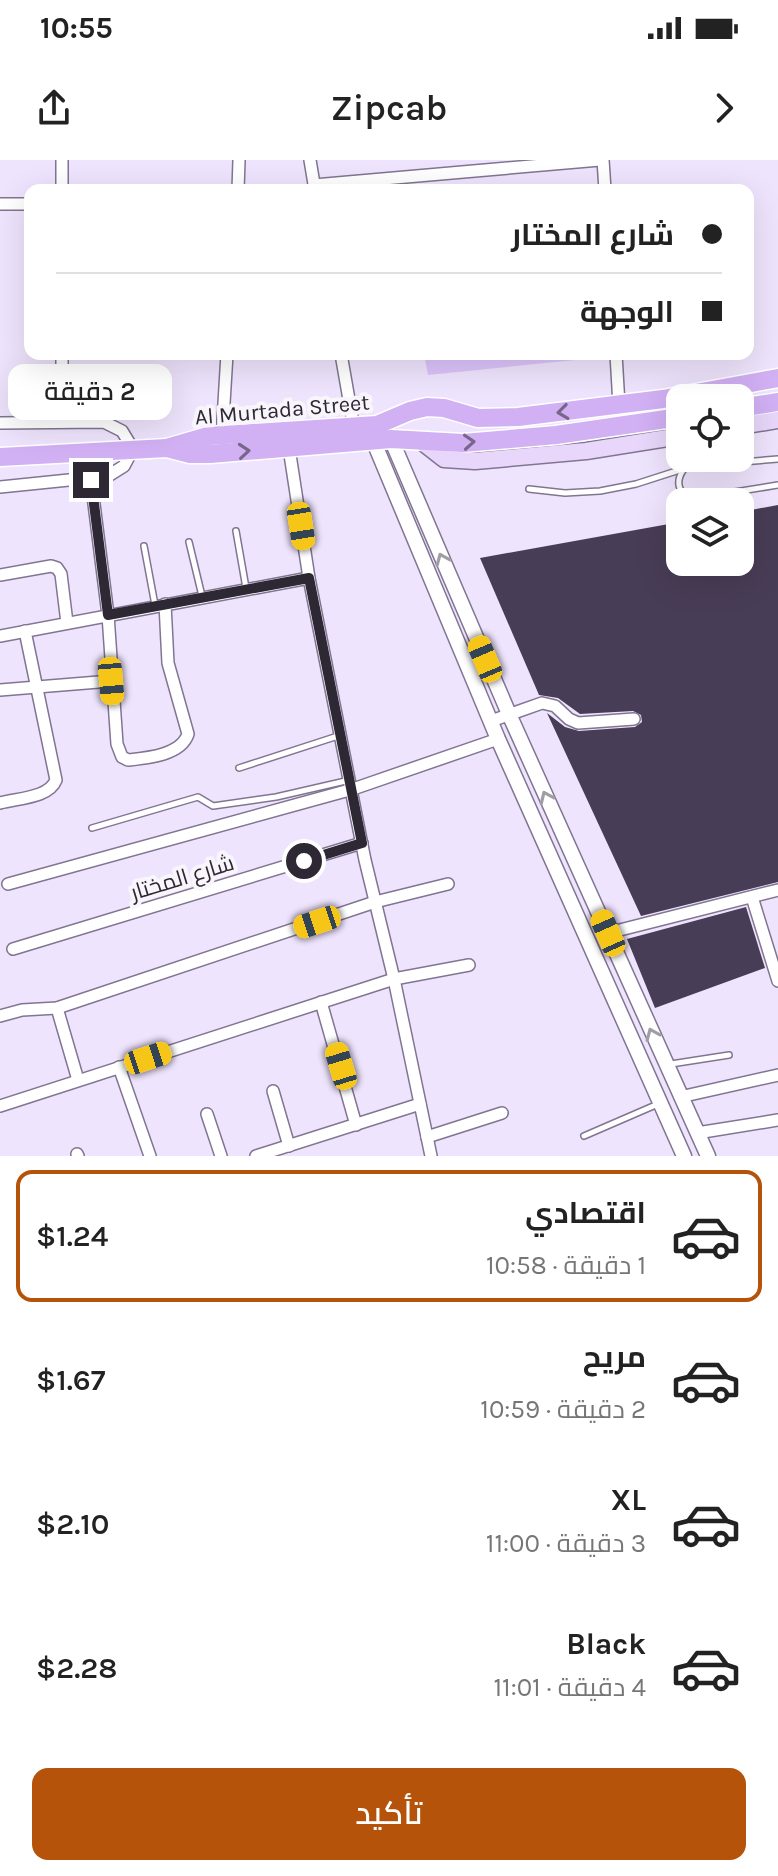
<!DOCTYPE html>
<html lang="ar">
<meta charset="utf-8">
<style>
body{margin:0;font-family:Karla,Cairo,sans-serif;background:#f2f2f2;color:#222;direction:rtl;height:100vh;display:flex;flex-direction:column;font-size:30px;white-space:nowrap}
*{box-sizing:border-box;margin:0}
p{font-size:26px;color:#767676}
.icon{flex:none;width:44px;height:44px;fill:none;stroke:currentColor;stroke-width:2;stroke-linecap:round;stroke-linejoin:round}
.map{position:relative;height:996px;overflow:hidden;direction:ltr}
.panel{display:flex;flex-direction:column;background:#fff;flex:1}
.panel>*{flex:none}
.hud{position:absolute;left:24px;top:24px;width:730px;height:176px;border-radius:16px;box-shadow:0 8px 32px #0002;direction:rtl;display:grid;align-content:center;height:176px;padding:0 32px;background:#fff}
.tools{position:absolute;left:666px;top:224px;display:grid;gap:16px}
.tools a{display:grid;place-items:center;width:88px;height:88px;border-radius:16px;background:#fff;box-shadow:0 8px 32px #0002;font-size:40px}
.end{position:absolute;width:36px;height:36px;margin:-18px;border:10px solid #2d2834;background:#fff;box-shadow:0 0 0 4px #fff}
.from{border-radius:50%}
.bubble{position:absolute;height:56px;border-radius:16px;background:#fff;box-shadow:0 8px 32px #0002;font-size:26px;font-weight:600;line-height:56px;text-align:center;direction:rtl}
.car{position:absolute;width:24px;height:48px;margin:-24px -12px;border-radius:10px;box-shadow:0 0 6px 2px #0007;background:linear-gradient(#f5c518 24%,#345 0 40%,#f5c518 0 76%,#345 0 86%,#f5c518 0)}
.hud b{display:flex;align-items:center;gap:28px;height:76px;font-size:30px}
.hud b+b{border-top:2px solid #e0e0e0}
.hud i{width:20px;height:20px;background:#222}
ul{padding:14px 0 0;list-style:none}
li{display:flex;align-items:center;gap:24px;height:132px;margin:0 16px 12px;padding:0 16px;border:4px solid transparent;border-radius:16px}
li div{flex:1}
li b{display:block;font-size:30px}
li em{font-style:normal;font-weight:600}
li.current{border-color:#b45309}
li>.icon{width:72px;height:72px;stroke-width:1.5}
.button{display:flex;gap:16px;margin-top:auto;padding:16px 32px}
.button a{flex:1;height:92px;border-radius:16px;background:#b45309;color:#fff;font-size:32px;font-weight:600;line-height:92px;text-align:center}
.status{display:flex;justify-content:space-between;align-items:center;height:56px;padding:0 40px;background:#fff;direction:ltr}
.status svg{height:22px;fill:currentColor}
header{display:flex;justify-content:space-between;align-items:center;height:104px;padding:0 32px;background:#fff;font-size:36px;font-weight:600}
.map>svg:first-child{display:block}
.green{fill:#dcc3fb}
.building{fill:#483d56}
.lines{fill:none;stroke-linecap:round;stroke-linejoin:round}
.service-casing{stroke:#817591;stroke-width:8}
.minor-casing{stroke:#817591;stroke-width:14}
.tertiary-casing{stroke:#817591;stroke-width:17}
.secondary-casing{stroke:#817591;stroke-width:19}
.primary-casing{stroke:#fff;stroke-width:21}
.service{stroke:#fff;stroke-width:5}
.minor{stroke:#fff;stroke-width:11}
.tertiary{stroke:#fff;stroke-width:14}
.secondary{stroke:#e8d7fa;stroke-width:16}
.primary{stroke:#d1b0f4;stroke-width:18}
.oneway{stroke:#77658a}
.oneway2{stroke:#a09ea4}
.route{stroke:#2d2834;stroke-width:10}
.labels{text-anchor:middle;stroke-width:8;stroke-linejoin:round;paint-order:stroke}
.street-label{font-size:22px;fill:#2d2834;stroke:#f8f5fb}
</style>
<div class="status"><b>10:55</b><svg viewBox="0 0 49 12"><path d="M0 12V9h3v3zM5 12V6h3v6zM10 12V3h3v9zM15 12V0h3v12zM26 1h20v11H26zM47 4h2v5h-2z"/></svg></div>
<header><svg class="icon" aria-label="forward" viewBox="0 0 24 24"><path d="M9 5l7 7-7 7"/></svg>Zipcab<svg class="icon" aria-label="share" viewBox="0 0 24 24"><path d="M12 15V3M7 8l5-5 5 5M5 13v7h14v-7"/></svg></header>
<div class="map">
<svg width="778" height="996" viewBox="0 0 778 996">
<rect width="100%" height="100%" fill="#efe4fd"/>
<!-- green -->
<path class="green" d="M424,194H593L595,198L428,215Z"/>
<!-- building -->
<g class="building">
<path d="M778,345V722L641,756L547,553L565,567L579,571L635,567L642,562L641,555L633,551L580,554L558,538L539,535L480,398L680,362V402H740V352Z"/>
<path d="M746,747L765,808L655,848L627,779Z"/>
</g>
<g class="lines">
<!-- service casing -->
<g class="service-casing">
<g id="service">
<path d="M684,309C675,321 678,333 691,339L778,325"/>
<path d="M529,329L565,333L600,331L636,324L692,306L778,299"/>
<path d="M236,371L246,428"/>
<path d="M189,382L202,436"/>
<path d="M144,386L155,445"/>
<path d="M239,608L341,575"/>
<path d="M92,668L198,637L213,646L276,637L350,620"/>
<path d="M671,904L729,895"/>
<path d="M584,976L658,944"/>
</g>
</g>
<!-- minor casing -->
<g class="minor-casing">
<g id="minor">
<path d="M62,0V30"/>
<path d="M310,0L315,30"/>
<path d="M603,0L605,30"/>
<path d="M314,25L600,0"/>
<path d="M238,30L239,0"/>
<path d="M0,44H30"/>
<path d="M341,194L354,268"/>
<path d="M616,194L619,245"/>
<path d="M62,262V194"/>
<path d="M0,263L104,262L122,271L133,289L124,306L108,316L0,327"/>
<path d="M222,276L227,194"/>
<path d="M289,288L309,418L365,700L394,819L431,996"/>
<path d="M91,320L108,455L117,584L122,597L128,600C148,598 181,595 188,574L168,503L165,444"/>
<path d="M0,415L51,406L57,408L61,414L67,463"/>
<path d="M0,476L309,418"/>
<path d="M0,530L111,521"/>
<path d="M491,561L542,543L555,546L569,559L578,563L634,559"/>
<path d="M0,643C18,638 49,638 56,620L25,471"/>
<path d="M8,724L353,629L498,579"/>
<path d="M752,737L778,821"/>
<path d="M608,773L778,730"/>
<path d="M13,789L362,683"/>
<path d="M321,842L356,965"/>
<path d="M57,848L78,920"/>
<path d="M0,856L22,850L57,848L375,742L448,724"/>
<path d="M119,907L150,996"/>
<path d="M273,931L289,986"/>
<path d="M680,937L778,915"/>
<path d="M0,946L394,819L469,805"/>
<path d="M207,954L221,996"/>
<path d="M697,973L778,960"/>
<path d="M427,977L502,953"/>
<path d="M77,994L78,996"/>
<path d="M256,996L420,944"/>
</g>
</g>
<!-- tertiary casing -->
<g class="tertiary-casing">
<g id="tertiary">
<path d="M388,272L509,554L708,996"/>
<path d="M371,275L498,579L684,996"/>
</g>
</g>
<!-- secondary casing -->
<g class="secondary-casing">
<g id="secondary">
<path d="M740,266L778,260"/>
<path d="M421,281L444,299L475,301L586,291L680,276"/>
</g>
</g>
<!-- primary casing -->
<g class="primary-casing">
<g id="primary">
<path d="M740,248L778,242"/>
<path d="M167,288L208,276L377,265L410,251L427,247L444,248L478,258L518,257L663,239L778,218"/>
<path d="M0,297L167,288L190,294H210L391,279L463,283L556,275L680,257"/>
</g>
</g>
<!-- service -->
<use href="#service" class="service"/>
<!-- minor -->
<use href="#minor" class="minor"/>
<!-- tertiary -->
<use href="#tertiary" class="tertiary"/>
<!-- secondary -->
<use href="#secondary" class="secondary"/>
<!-- primary -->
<use href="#primary" class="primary"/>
</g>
<!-- one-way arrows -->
<defs><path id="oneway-chevron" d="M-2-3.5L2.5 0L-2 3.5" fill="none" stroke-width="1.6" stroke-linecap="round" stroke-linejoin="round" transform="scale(2)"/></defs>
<g class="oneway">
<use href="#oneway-chevron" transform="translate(563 252) rotate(173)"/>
<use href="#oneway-chevron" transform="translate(469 282) rotate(-4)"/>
<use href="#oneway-chevron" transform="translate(244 291) rotate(-5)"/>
</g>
<g class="oneway2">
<use href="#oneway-chevron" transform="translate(442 399) rotate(-113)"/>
<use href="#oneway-chevron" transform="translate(546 637) rotate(-114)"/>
<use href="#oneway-chevron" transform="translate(652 874) rotate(-113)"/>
</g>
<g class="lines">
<!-- route -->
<path class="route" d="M91,320L108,455L309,418L362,683L304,701"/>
</g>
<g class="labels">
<!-- street labels -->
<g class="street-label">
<text transform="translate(282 249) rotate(-5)" y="8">Al Murtada Street</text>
<text transform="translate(182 717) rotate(-17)" y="8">شارع المختار</text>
</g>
</g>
</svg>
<div class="tools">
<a><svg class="icon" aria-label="locate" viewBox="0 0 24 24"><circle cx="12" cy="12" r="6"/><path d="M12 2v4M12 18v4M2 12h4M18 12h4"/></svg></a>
<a><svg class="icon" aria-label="layers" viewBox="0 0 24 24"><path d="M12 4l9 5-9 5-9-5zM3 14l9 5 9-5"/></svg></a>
</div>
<i class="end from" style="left:304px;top:701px"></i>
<i class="end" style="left:91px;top:320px"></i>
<div class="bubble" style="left:8px;top:204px;width:164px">2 دقيقة</div>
<i class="car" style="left:301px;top:366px;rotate:171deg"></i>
<i class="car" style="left:485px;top:499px;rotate:337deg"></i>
<i class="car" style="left:111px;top:521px;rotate:175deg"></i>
<i class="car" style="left:317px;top:762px;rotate:252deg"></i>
<i class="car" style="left:608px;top:773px;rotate:336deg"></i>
<i class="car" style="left:148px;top:898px;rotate:72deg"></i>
<i class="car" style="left:341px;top:906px;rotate:343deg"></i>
<div class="hud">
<b><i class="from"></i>شارع المختار</b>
<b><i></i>الوجهة</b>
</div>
</div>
<section class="panel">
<ul>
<li class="current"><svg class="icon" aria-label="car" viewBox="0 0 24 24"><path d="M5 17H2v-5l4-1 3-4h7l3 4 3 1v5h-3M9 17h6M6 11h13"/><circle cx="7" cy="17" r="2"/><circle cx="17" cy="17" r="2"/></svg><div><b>اقتصادي</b><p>1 دقيقة · 10:58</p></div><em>$1.24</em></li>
<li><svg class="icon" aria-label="car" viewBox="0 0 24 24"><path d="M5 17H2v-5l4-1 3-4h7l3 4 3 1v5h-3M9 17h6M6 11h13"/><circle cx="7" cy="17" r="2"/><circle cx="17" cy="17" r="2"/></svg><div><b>مريح</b><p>2 دقيقة · 10:59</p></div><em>$1.67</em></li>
<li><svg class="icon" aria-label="car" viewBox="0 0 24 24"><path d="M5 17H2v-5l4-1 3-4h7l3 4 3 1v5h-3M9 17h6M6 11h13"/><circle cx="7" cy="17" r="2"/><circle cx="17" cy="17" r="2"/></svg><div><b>XL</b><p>3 دقيقة · 11:00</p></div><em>$2.10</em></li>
<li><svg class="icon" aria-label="car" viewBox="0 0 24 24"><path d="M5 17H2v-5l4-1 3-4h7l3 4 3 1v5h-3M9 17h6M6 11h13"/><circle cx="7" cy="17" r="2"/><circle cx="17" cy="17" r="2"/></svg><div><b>Black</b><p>4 دقيقة · 11:01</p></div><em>$2.28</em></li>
</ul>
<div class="button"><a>تأكيد</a></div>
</section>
